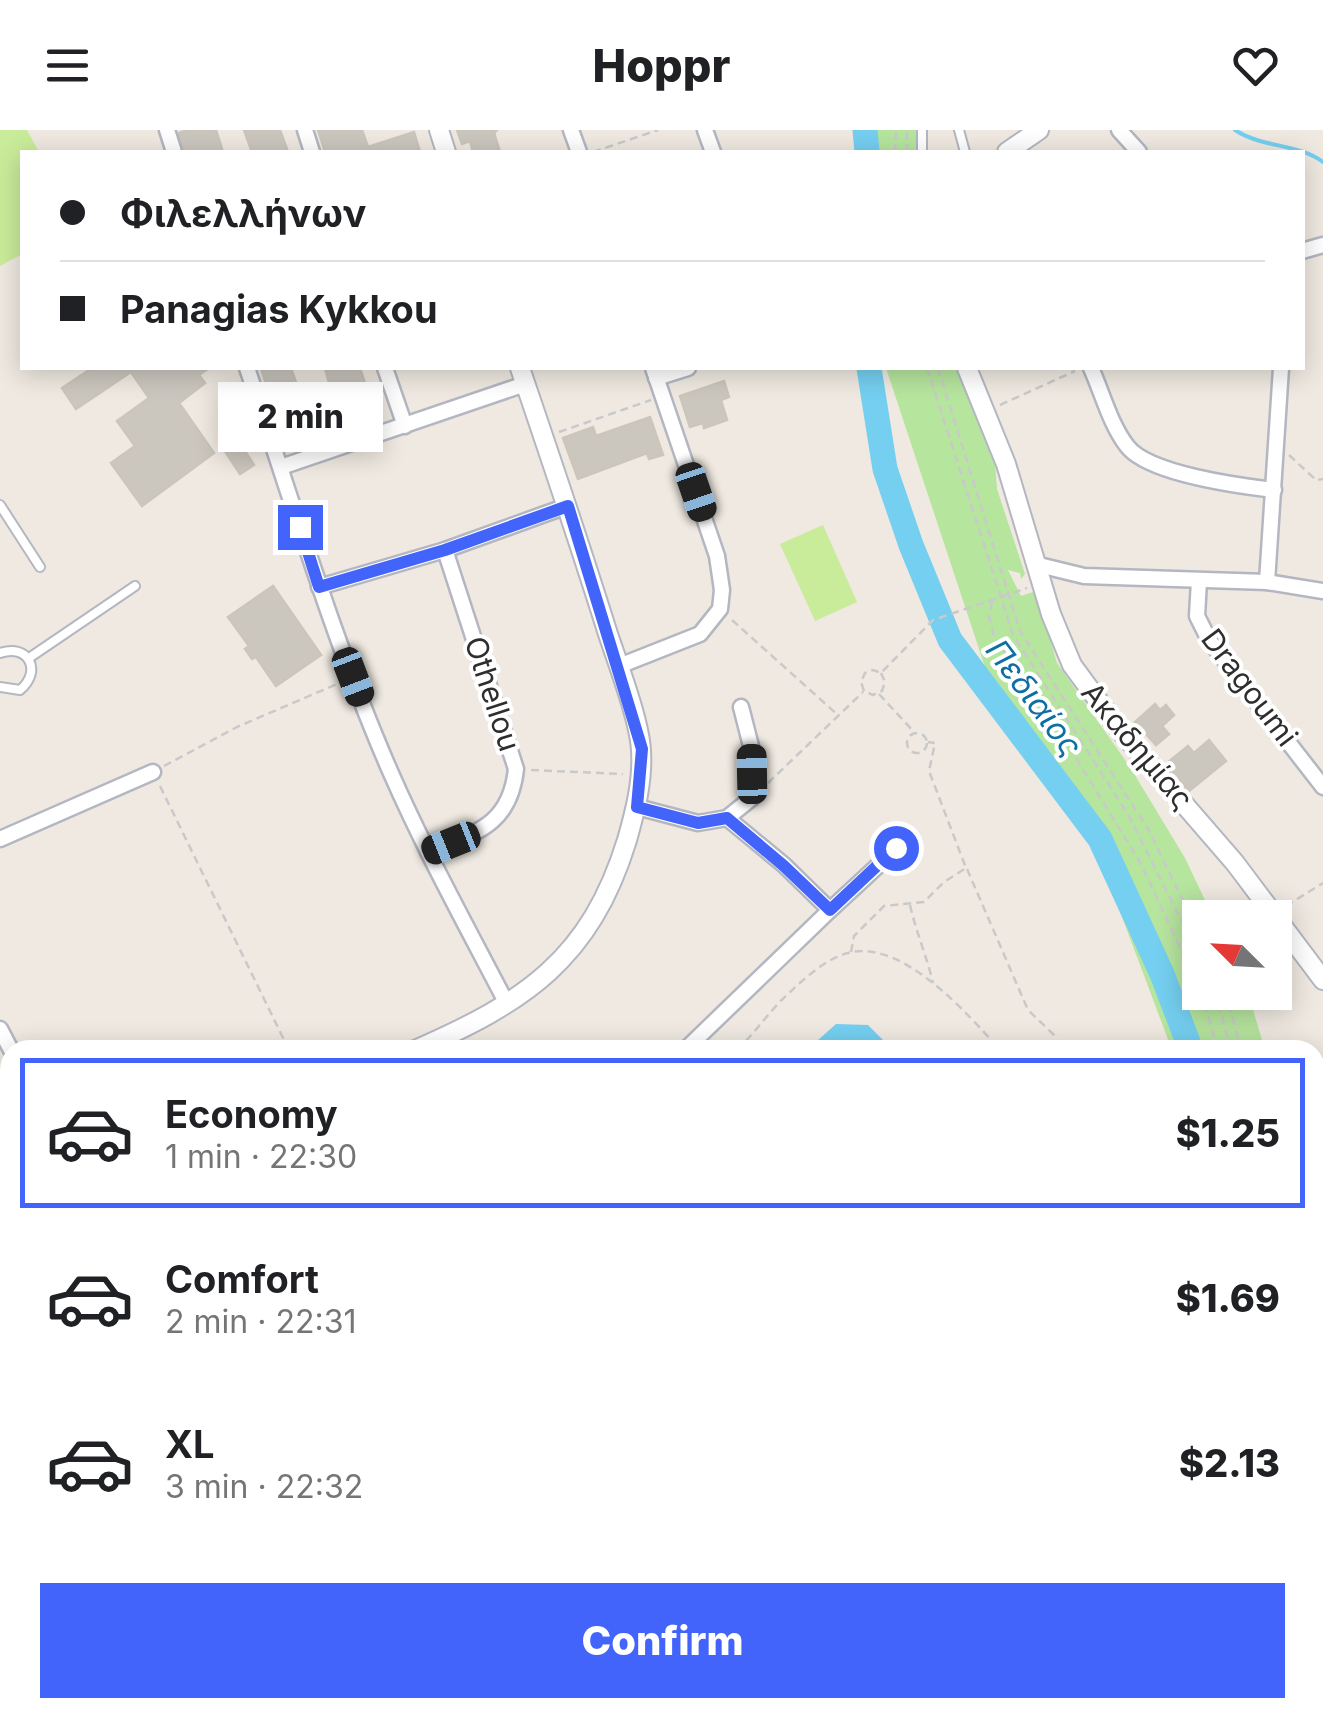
<!DOCTYPE html>
<meta charset="utf-8">
<style>
body{margin:0;font-family:Inter,sans-serif;background:#f2f2f2;color:#202124;height:100vh;display:flex;flex-direction:column;font-size:38px;white-space:nowrap}
*{box-sizing:border-box;margin:0}
p{font-size:32px;color:#757577}
.icon{flex:none;width:55px;height:55px;fill:none;stroke:currentColor;stroke-width:2;stroke-linecap:round;stroke-linejoin:round}
.map{position:relative;flex:1;overflow:hidden}
.details{position:absolute;left:0px;top:910px;width:1325px;height:678px;display:flex;flex-direction:column;background:#fff;border-radius:30px 30px 0 0;box-shadow:0 5px 25px #0003}
.details>*{flex:none}
.banner{position:absolute;left:20px;top:20px;width:1285px;height:220px;border-radius:0px;box-shadow:0 5px 25px #0003;display:grid;align-content:center;height:220px;padding:0 40px;background:#fff}
.needle{width:65px;rotate:294deg}
.controls{position:absolute;left:1182px;top:770px;display:grid;gap:20px}
.controls a{display:grid;place-items:center;width:110px;height:110px;border-radius:0px;background:#fff;box-shadow:0 5px 25px #0003;font-size:50px}
.end{position:absolute;width:45px;height:45px;margin:-22px;border:12px solid #4264fb;background:#fff;box-shadow:0 0 0 5px #fff}
.from{border-radius:50%}
.bubble{position:absolute;height:70px;border-radius:0px;background:#fff;box-shadow:0 5px 25px #0003;font-size:32px;font-weight:800;line-height:70px;text-align:center}
.car{position:absolute;width:30px;height:60px;margin:-30px -15px;border-radius:12px;box-shadow:0 0 8px 2px #0007;background:linear-gradient(#222 24%,#8ab4d8 0 40%,#222 0 76%,#8ab4d8 0 86%,#222 0)}
.banner b{display:flex;align-items:center;gap:35px;height:95px;font-size:38px}
.banner b+b{border-top:2px solid #e0e0e0}
.banner i{width:25px;height:25px;background:#202124}
ul{padding:18px 0 0;list-style:none}
li{display:flex;align-items:center;gap:30px;height:150px;margin:0 20px 15px;padding:0 20px;border:5px solid transparent;border-radius:0px}
li div{flex:1}
li b{display:block;font-size:38px}
li em{font-style:normal;font-weight:800}
li.active{border-color:#4264fb}
li>.icon{width:90px;height:90px;stroke-width:1.5}
.button{display:flex;gap:20px;margin-top:auto;padding:20px 40px}
.button a{flex:1;height:115px;border-radius:0px;background:#4264fb;color:#fff;font-size:40px;font-weight:800;line-height:115px;text-align:center}
header{display:flex;justify-content:space-between;align-items:center;height:130px;padding:0 40px;background:#fff;font-size:45px;font-weight:800}
.map>svg:first-child{display:block}
.education{fill:#f0e6d1}
.green{fill:#b6e59e}
.pitch{fill:#c9ec9a}
.water{fill:#75cff0}
.lines{fill:none;stroke-linecap:round;stroke-linejoin:round}
.stream{stroke:#75cff0;stroke-width:4}
.river{stroke:#75cff0;stroke-width:25}
.building{fill:#cbc7bf;stroke:#cbc5ba;stroke-width:2.5}
.service-casing{stroke:#b4b7c1;stroke-width:12}
.minor-casing{stroke:#b4b7c1;stroke-width:19}
.tertiary-casing{stroke:#b4b7c1;stroke-width:22}
.path{stroke:#c9c9c9;stroke-width:2.5;stroke-dasharray:8 5;stroke-linecap:butt}
.service{stroke:#fff;stroke-width:8}
.minor{stroke:#fff;stroke-width:14}
.tertiary{stroke:#fff;stroke-width:18}
.route{stroke:#4264fb;stroke-width:12}
.labels{text-anchor:middle;stroke-width:8;stroke-linejoin:round;paint-order:stroke}
.street-label{font-size:30px;fill:#2e2e2e;stroke:#fff}
.water-label{font-size:32px;font-style:italic;fill:#0d6fa3;stroke:#fff}
</style>
<header><svg class="icon" aria-label="menu" viewBox="0 0 24 24"><path d="M4 6h16M4 12h16M4 18h16"/></svg>Hoppr<svg class="icon" aria-label="heart" viewBox="0 0 24 24"><path d="M12 20l-8-8c-3-5 5-10 8-4 3-6 11-1 8 4z"/></svg></header>
<div class="map">
<svg width="1323" height="1586" viewBox="0 0 1323 1586">
<rect width="100%" height="100%" fill="#efe9e1"/>
<!-- education -->
<path class="education" d="M392,1578H570L574,1586H382Z"/>
<!-- green -->
<g class="green">
<path d="M858,0H917V22H863Z"/>
<path d="M886,238H957L995,332L997,359L1025,444L1021,449L1020,443L1008,440L1021,466L1036,461L1057,533L1130,637L1185,728L1213,787L1200,788V862L1248,863L1265,920H1172L1083,683L985,537Z"/>
</g>
<!-- pitch -->
<g class="pitch">
<path d="M0,0H27L39,22H22V124L0,136Z"/>
<path d="M823,395L857,472L815,491L780,414Z"/>
<path d="M1316,1283H1323V1535H1315Z"/>
<rect x="1070" y="1578" width="134" height="8"/>
</g>
<!-- water -->
<path class="water" d="M836,894L868,895L893,920H807Z"/>
<g class="lines">
<!-- stream -->
<path class="stream" d="M1235,0C1262,18 1298,13 1323,32"/>
<!-- river -->
<g class="river">
<path d="M865,0L867,22"/>
<path d="M869,238L885,339L911,415L950,510L1100,709L1162,844L1191,920"/>
<path d="M1246,1578V1586"/>
</g>
</g>
<!-- building -->
<g class="building">
<path d="M187,0H216L223,22H184L179,3Z"/>
<path d="M244,0H280L288,22H252Z"/>
<path d="M318,0H362L368,17L414,2L420,22H325Z"/>
<path d="M457,0H497L494,3L500,22H473L470,11L462,14Z"/>
<path d="M92,238H209L199,245L205,253L179,273L214,323L142,376L111,333L135,316L117,291L149,268L131,242L76,279L62,258Z"/>
<path d="M261,238H291L311,296L334,288L329,273L334,271L325,238H360L378,293L287,321Z"/>
<path d="M724,251L729,267L721,270L727,290L704,298L703,293L690,297L680,266Z"/>
<path d="M650,287L663,325L649,329L647,323L578,349L563,308L593,297L596,306Z"/>
<path d="M235,306L254,335L240,344L221,315Z"/>
<path d="M273,456L321,525L276,556L256,527L252,529L245,519L249,516L228,487Z"/>
<path d="M1155,574L1160,580L1166,575L1174,585L1162,596L1169,604L1156,615L1135,592Z"/>
<path d="M1209,610L1226,631L1189,661L1166,634L1188,616L1194,623Z"/>
</g>
<g class="lines">
<!-- service casing -->
<g class="service-casing">
<g id="service">
<path d="M922,0V22"/>
<path d="M959,0L965,22"/>
<path d="M0,375L40,437"/>
<path d="M0,523C28,513 43,541 20,560L0,557"/>
<path d="M29,528L135,456"/>
</g>
</g>
<!-- minor casing -->
<g class="minor-casing">
<g id="minor">
<path d="M167,0L174,22"/>
<path d="M305,0L312,22"/>
<path d="M571,0L579,22"/>
<path d="M705,0L713,22"/>
<path d="M1119,0L1139,22"/>
<path d="M1302,121L1323,115"/>
<path d="M247,238C293,373 333,510 390,641C425,721 467,797 507,874"/>
<path d="M385,238L405,296"/>
<path d="M1091,238C1102,262 1110,294 1127,316C1148,344 1240,356 1274,360"/>
<path d="M656,248L688,238"/>
<path d="M281,337L525,254"/>
<path d="M1039,435L1084,446L1267,452L1323,461"/>
<path d="M1199,451L1197,486L1209,510L1323,657"/>
<path d="M1267,452L1281,238"/>
<path d="M319,457L445,420L567,376"/>
<path d="M619,536L700,504L720,479L722,460L717,426L653,238"/>
<path d="M637,677L698,693L727,688L753,667L752,620L741,577"/>
<path d="M0,709L153,642"/>
<path d="M428,722C475,703 510,696 516,639L445,420"/>
<path d="M830,780L896,719"/>
<path d="M0,899L11,920"/>
<path d="M685,920L830,780L784,735L727,688"/>
<path d="M0,949L10,944"/>
<path d="M0,1232L10,1234"/>
<path d="M0,1501L10,1522"/>
<path d="M38,1578L42,1586"/>
<path d="M178,1578L183,1586"/>
<path d="M590,1578L594,1586"/>
<path d="M921,1578L930,1586"/>
<path d="M809,1586L817,1578"/>
</g>
</g>
<!-- tertiary casing -->
<g class="tertiary-casing">
<g id="tertiary">
<path d="M439,0L446,22"/>
<path d="M1007,22L1039,0"/>
<path d="M967,238L1006,334L1051,484L1072,535L1119,599L1235,733L1323,850"/>
<path d="M415,920C525,872 590,830 627,710C635,682 643,651 641,621C640,592 618,534 608,504C580,415 550,326 520,238"/>
<path d="M0,1088L10,1083"/>
</g>
</g>
<!-- path -->
<g class="path">
<path d="M593,22L658,0"/>
<path d="M895,22L896,0"/>
<path d="M907,22V0"/>
<path d="M927,238L1013,505L1129,686L1200,828"/>
<path d="M938,238L1020,501L1148,699L1200,805"/>
<path d="M1000,275L1075,241"/>
<path d="M559,302L651,270"/>
<path d="M1289,325L1316,350L1323,349"/>
<path d="M992,472L989,487L994,506L1070,618L1141,734L1200,860"/>
<path d="M732,490L839,586"/>
<path d="M881,543L885,552L882,561L873,565L864,561L861,552L865,543L873,540L881,543L933,490L1027,458"/>
<path d="M879,564L914,602"/>
<circle cx="917" cy="613" r="10"/>
<path d="M164,636L237,597L337,554"/>
<path d="M531,640L623,644"/>
<path d="M768,653L863,562"/>
<path d="M160,656L289,920"/>
<path d="M967,739L1028,880L1054,905L1059,920"/>
<path d="M910,775C916,802 927,827 933,853"/>
<path d="M1286,776L1323,753"/>
<path d="M851,822L854,806L884,776L924,772L944,752L966,738L929,641L935,613L928,612"/>
<path d="M1201,862L1218,920"/>
<path d="M1215,862L1231,920"/>
<path d="M1226,862L1241,920"/>
<path d="M737,920C756,902 770,880 789,863C806,847 829,826 852,822C905,812 968,884 1000,920"/>
<path d="M0,1461L10,1456"/>
<path d="M1272,1578V1586"/>
<path d="M1288,1578L1290,1586"/>
<path d="M1298,1578L1299,1586"/>
<path d="M291,1586L302,1578"/>
<path d="M1047,1586L1049,1578"/>
<path d="M1066,1586V1578"/>
</g>
<!-- service -->
<use href="#service" class="service"/>
<!-- minor -->
<use href="#minor" class="minor"/>
<!-- tertiary -->
<use href="#tertiary" class="tertiary"/>
</g>
<g class="lines">
<!-- route -->
<path class="route" d="M300,397L319,457L445,420L568,376L642,619L637,677L698,693L727,688L784,736L830,780L896,718"/>
</g>
<g class="labels">
<!-- street labels -->
<g class="street-label">
<text transform="translate(1249 558) rotate(53)" y="10">Dragoumi</text>
<text transform="translate(492 564) rotate(72)" y="10">Othellou</text>
<text transform="translate(1137 616) rotate(50)" y="10">Ακαδημίας</text>
</g>
<!-- water labels -->
<g class="water-label">
<text transform="translate(1034 568) rotate(53)" y="11">Πεδιαίος</text>
</g>
</g>
</svg>
<div class="controls">
<a><svg class="needle" viewBox="-14 -14 28 28"><path d="M0-13l5 13h-10z" fill="#e53935"/><path d="M0 13l5-13h-10z" fill="#757577"/></svg></a>
</div>
<i class="end from" style="left:896px;top:718px"></i>
<i class="end" style="left:300px;top:397px"></i>
<div class="bubble" style="left:218px;top:252px;width:165px">2 min</div>
<i class="car" style="left:696px;top:362px;rotate:161deg"></i>
<i class="car" style="left:353px;top:547px;rotate:159deg"></i>
<i class="car" style="left:752px;top:644px;rotate:359deg"></i>
<i class="car" style="left:451px;top:713px;rotate:248deg"></i>
<div class="banner">
<b><i class="from"></i>Φιλελλήνων</b>
<b><i></i>Panagias Kykkou</b>
</div>
<section class="details">
<ul>
<li class="active"><svg class="icon" aria-label="car" viewBox="0 0 24 24"><path d="M5 17H2v-5l4-1 3-4h7l3 4 3 1v5h-3M9 17h6M6 11h13"/><circle cx="7" cy="17" r="2"/><circle cx="17" cy="17" r="2"/></svg><div><b>Economy</b><p>1 min · 22:30</p></div><em>$1.25</em></li>
<li><svg class="icon" aria-label="car" viewBox="0 0 24 24"><path d="M5 17H2v-5l4-1 3-4h7l3 4 3 1v5h-3M9 17h6M6 11h13"/><circle cx="7" cy="17" r="2"/><circle cx="17" cy="17" r="2"/></svg><div><b>Comfort</b><p>2 min · 22:31</p></div><em>$1.69</em></li>
<li><svg class="icon" aria-label="car" viewBox="0 0 24 24"><path d="M5 17H2v-5l4-1 3-4h7l3 4 3 1v5h-3M9 17h6M6 11h13"/><circle cx="7" cy="17" r="2"/><circle cx="17" cy="17" r="2"/></svg><div><b>XL</b><p>3 min · 22:32</p></div><em>$2.13</em></li>
</ul>
<div class="button"><a>Confirm</a></div>
</section>
</div>
